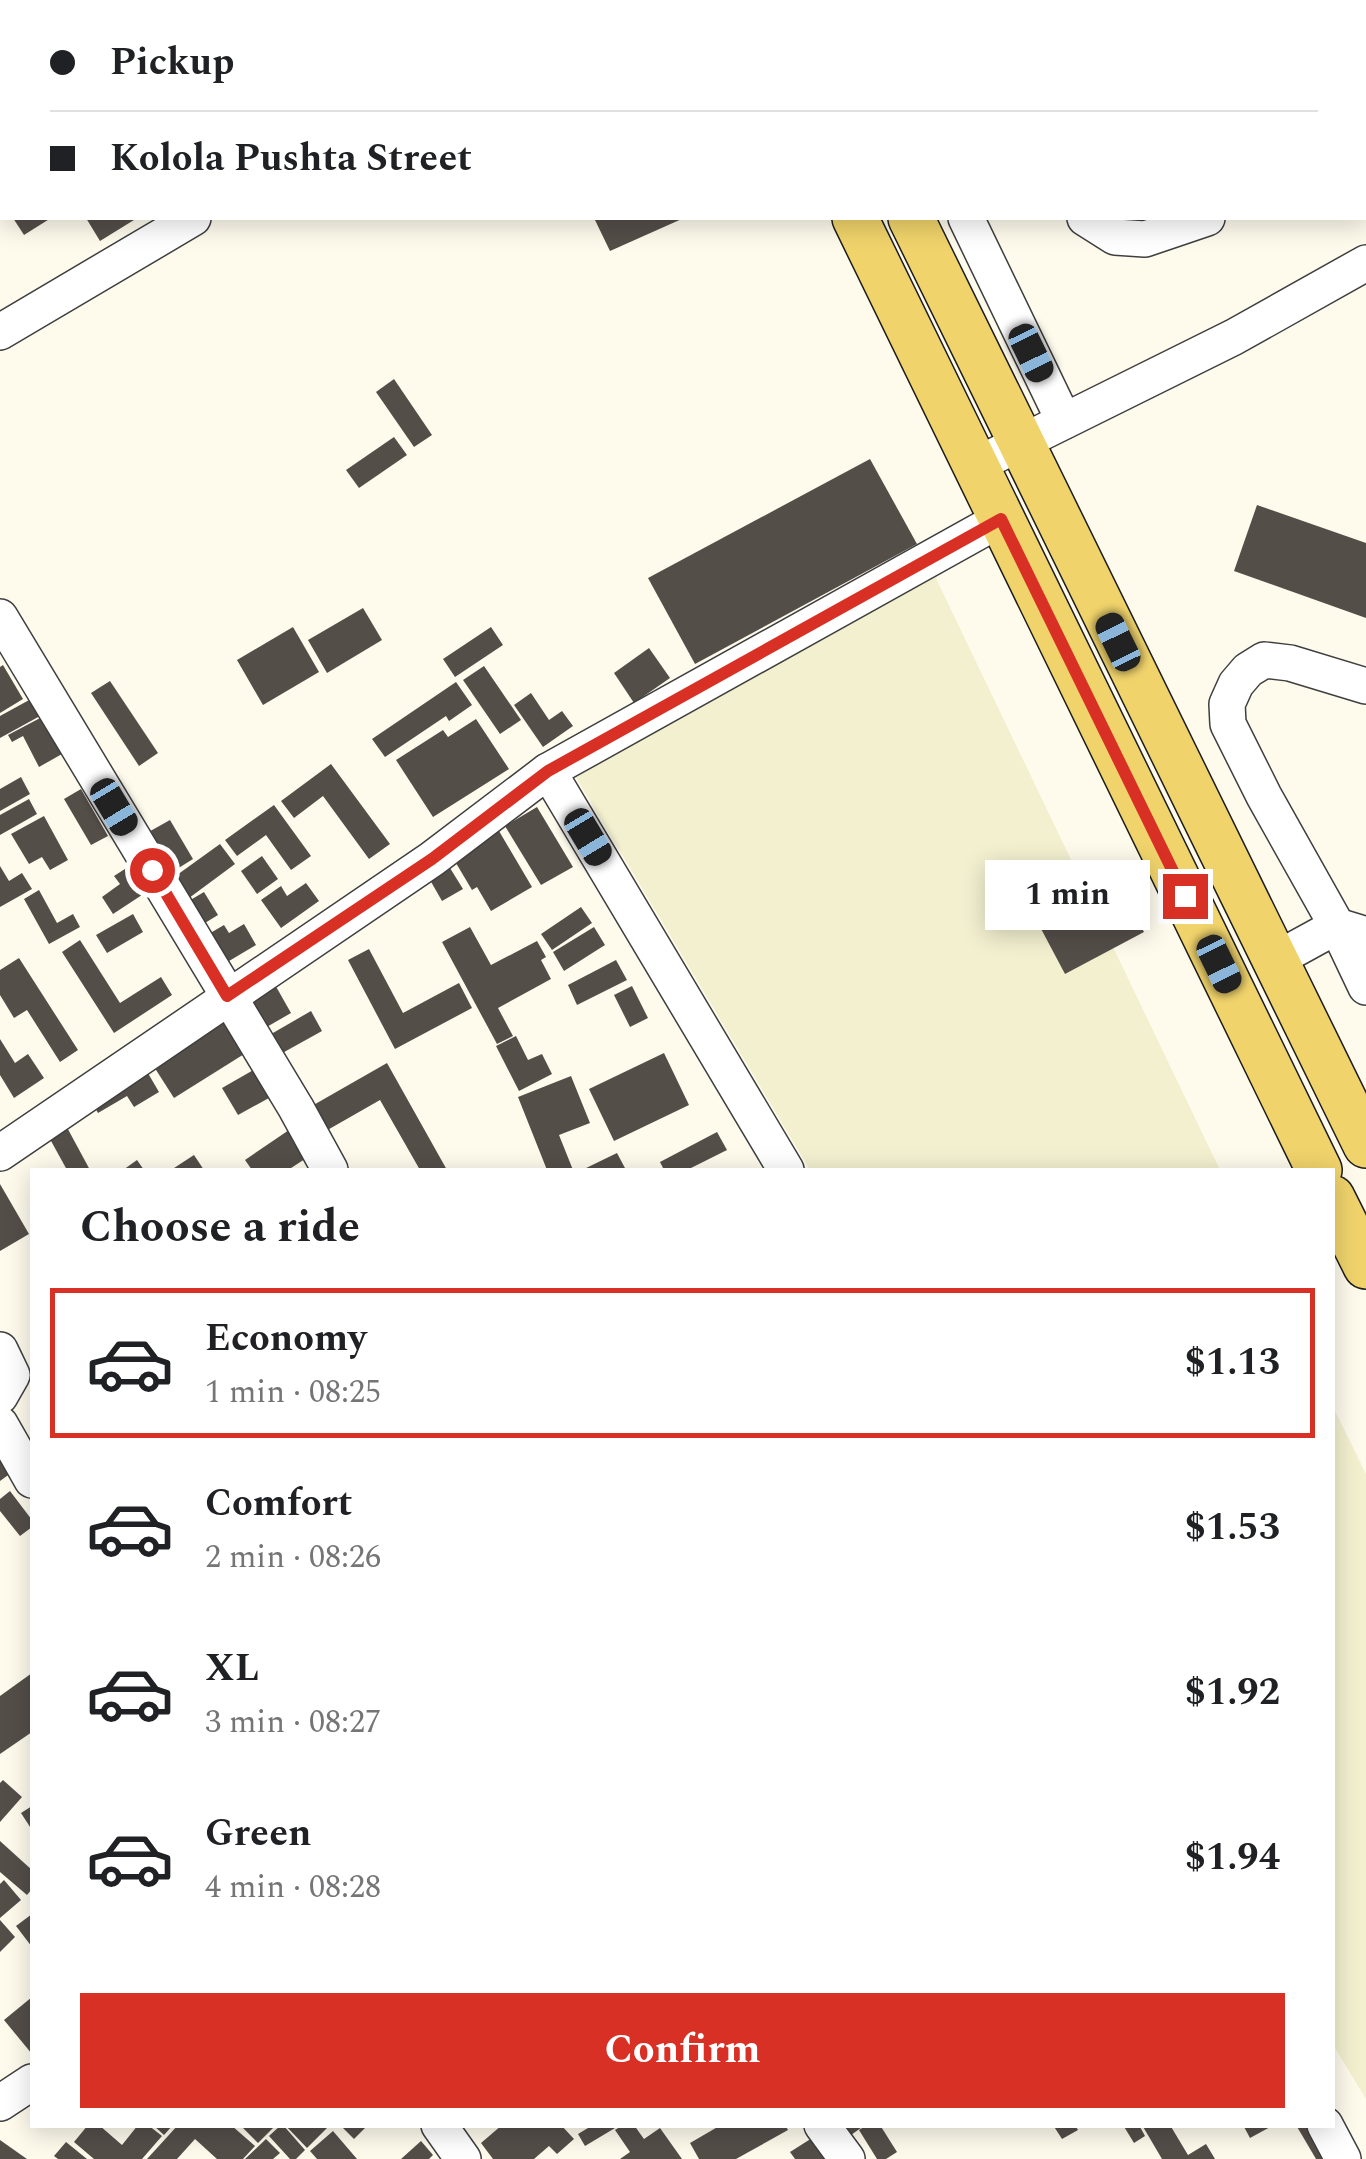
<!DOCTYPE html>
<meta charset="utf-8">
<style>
body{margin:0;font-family:Spectral,serif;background:#f6f6f6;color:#202124;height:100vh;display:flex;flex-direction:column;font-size:38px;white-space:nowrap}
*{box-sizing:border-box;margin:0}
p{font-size:32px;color:#757577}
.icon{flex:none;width:55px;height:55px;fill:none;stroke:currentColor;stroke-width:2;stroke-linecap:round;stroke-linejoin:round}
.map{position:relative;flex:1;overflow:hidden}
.side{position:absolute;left:30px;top:1168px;width:1305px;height:960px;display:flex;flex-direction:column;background:#fff;border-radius:0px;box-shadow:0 5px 25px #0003}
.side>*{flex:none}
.banner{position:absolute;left:0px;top:0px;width:1368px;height:220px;box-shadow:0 5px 25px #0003;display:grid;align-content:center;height:220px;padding:0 50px;background:#fff}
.end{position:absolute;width:45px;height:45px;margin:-22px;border:12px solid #d93025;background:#fff;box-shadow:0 0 0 5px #fff}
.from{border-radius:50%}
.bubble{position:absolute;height:70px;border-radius:0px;background:#fff;box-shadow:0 5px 25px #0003;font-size:32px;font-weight:700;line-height:70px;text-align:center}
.car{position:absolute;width:30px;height:60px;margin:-30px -15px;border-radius:12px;box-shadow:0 0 8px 2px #0007;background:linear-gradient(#222 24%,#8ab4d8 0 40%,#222 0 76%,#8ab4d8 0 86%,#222 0)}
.banner b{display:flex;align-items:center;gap:35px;height:95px;font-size:38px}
.banner b+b{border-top:2px solid #e0e0e0}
.banner i{width:25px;height:25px;background:#202124}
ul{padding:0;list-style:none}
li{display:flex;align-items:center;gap:30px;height:150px;margin:0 20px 15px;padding:0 30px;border:5px solid transparent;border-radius:0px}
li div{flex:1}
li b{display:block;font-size:38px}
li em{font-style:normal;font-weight:700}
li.on{border-color:#d93025}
li>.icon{width:90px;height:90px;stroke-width:1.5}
h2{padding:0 50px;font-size:45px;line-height:120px}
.button{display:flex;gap:20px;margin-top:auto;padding:20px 50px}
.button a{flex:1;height:115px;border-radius:0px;background:#d93025;color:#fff;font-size:40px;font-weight:700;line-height:115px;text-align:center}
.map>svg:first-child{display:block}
.farmland{fill:#f2f0cf}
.building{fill:#544e49}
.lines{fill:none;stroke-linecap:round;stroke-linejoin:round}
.minor-casing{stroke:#3f3f3f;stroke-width:38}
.major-casing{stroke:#1d1d1d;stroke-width:48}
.minor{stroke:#fff;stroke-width:35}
.major{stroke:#f0d36b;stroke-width:45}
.route{stroke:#d93025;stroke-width:12}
</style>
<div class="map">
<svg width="1366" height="2159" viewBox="0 0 1366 2159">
<rect width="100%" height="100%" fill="#fefbed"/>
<!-- farmland -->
<g class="farmland">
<path d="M932,570L1220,1170H810L568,764Z"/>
<path d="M1332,1405L1366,1474V2099L1332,2043Z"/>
</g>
<!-- building -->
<g class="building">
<path d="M13,218H51L24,235Z"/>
<path d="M86,218H133L134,220L100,241Z"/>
<path d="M594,218H684L610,251Z"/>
<path d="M394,379L432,435L414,447L376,392Z"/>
<path d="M394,437L407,455L359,488L346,470Z"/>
<path d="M870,459L917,544L695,664L648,578Z"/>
<path d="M1257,505L1366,543V618L1234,571Z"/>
<path d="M363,608L382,640L327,673L308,640Z"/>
<path d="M293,627L319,672L263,705L237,660Z"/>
<path d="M491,627L503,645L455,677L443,659Z"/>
<path d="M649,648L670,678L634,703L614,673Z"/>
<path d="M3,665L23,699L0,713V667Z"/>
<path d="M484,666L521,720L500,734L463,680Z"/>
<path d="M110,681L158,753L139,766L91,693Z"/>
<path d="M456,682L472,705L449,721L446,716L385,757L372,739Z"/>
<path d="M531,693L549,720L562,711L573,726L543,747L514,705Z"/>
<path d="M31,699L40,716L0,738V716Z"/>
<path d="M42,717L62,754L39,767L23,736L12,742L8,735Z"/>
<path d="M476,719L509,769L433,817L396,760L443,730L448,737Z"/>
<path d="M331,764L390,844L369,859L323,796L294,818L281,801Z"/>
<path d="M21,777L30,794L0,811V789Z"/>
<path d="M81,789L108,836L91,845L64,799Z"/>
<path d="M29,799L37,814L0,835V815Z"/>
<path d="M274,805L311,856L291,870L266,835L237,856L225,840Z"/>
<path d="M537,807L573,867L541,885L505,826Z"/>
<path d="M44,816L68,860L50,870L42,857L29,864L11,834Z"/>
<path d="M170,820L193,859L169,874L145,834Z"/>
<path d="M499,831L532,887L491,911L477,887L472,890L453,858Z"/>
<path d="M220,844L235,864L185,901L170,880Z"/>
<path d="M262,856L278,879L257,894L241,871Z"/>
<path d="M0,866L9,881L22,873L32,889L0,907Z"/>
<path d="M1108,866L1144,932L1065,974L1030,908Z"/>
<path d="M128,867L145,893L113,914L102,897L120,884L114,876Z"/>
<path d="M450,868L463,889L442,901L430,880Z"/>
<path d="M306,883L319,901L281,928L261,900L281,886L287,896Z"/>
<path d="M39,890L57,923L73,914L80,927L49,944L24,899Z"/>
<path d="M204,892L218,915L200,926L187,902Z"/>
<path d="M581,907L592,923L552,950L541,934Z"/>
<path d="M133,914L143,932L107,953L96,935Z"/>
<path d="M244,924L256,945L224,964L207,935L224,925L229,933Z"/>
<path d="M470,927L491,965L537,941L546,957L541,960L551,979L498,1008L513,1036L497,1044L442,942Z"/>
<path d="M594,927L605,945L564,971L553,952Z"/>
<path d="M80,940L120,1003L161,977L172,995L114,1033L62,952Z"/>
<path d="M369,949L403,1013L459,983L472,1008L395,1049L348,960Z"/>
<path d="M19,958L78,1050L60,1062L27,1010L14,1018L0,995V970Z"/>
<path d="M616,960L627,980L577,1005L568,985Z"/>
<path d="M274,983L291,1013L265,1028L248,998Z"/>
<path d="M632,986L648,1018L630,1027L614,995Z"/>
<path d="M224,1011L249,1051L174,1098L149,1059Z"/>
<path d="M311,1011L322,1031L277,1056L266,1037Z"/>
<path d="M516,1036L528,1060L542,1054L552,1074L519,1091L496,1046Z"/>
<path d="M0,1039L15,1063L28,1054L44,1078L14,1098L0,1075Z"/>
<path d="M664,1053L689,1105L614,1141L589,1089Z"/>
<path d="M142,1063L159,1092L134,1107L127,1096L98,1113L88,1096Z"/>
<path d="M387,1063L447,1170H420L380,1100L324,1132L310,1107Z"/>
<path d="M262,1065L278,1093L238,1115L222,1088Z"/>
<path d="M571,1076L590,1123L559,1135L573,1170H547L518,1097Z"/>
<path d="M63,1120L90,1170H67L45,1130Z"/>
<path d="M289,1130L308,1157L288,1170H252L245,1160Z"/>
<path d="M717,1132L727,1150L687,1170H664L660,1162Z"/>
<path d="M617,1153L626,1170H582Z"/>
<path d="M194,1155L204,1170H171Z"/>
<path d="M137,1160L144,1170H123Z"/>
<path d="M0,1184L29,1234L0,1251Z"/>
<path d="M0,1458L11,1473L0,1481Z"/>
<path d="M10,1491L32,1520V1527L20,1536L0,1511V1499Z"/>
<path d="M32,1673V1732L0,1754V1696Z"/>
<path d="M3,1780L22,1797L0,1822V1783Z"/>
<path d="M32,1806V1830L21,1813Z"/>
<path d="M0,1841L32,1870V1889L27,1895L0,1872Z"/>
<path d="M4,1880L21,1900L0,1918V1884Z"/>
<path d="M32,1914V1947L16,1926Z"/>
<path d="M0,1920L15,1937L0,1952Z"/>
<path d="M32,1997V2054L4,2020Z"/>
<path d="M88,2125H99L122,2145L138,2125H148L162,2136L142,2159H94L74,2142Z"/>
<path d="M153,2125H173L164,2135Z"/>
<path d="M178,2125H231L255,2146L243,2159H217L195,2139L177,2159H147Z"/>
<path d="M240,2125H276L258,2143Z"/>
<path d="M281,2125H283L305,2150L296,2159H290L269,2136Z"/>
<path d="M285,2125H330L307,2148Z"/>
<path d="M340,2125H368L354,2139Z"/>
<path d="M502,2125H561L574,2139L557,2154L549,2146L534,2159H493L481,2143Z"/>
<path d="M593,2125H620L585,2146L578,2134Z"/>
<path d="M623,2125H634L644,2139L660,2128L682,2159H620L630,2152L615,2130Z"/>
<path d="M721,2125H785L788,2130L736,2159H699L690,2143Z"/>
<path d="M833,2125H865L844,2140Z"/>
<path d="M867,2125H880L897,2152L886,2159H877L859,2130Z"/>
<path d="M1053,2125H1075L1078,2130L1062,2139Z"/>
<path d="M1123,2125H1139L1145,2136L1134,2143Z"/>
<path d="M1142,2125H1170L1188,2155L1206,2144L1215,2159H1162Z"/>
<path d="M1243,2125H1274L1250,2138Z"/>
<path d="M1296,2125H1318L1339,2159H1316Z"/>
<path d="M333,2131L357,2159H317L310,2151Z"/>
<path d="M820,2133L838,2159H795L790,2152Z"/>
<path d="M266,2139L280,2153L273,2159H245Z"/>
<path d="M0,2140L27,2159H0Z"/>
<path d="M421,2141L433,2155L429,2159H401Z"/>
<path d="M66,2142L87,2159H58L54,2156Z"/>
</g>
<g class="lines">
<!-- minor casing -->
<g class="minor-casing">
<g id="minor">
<path d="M861,0L862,2"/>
<path d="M547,2L551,0"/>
<path d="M1020,2L1026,0"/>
<path d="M1365,27H1366"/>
<path d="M1365,114H1366"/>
<path d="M966,218L1064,421"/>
<path d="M1085,218L1115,237L1145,239L1207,218"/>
<path d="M0,332L193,218"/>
<path d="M976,465L1234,337L1366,263"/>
<path d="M0,617L296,1108L330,1170"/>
<path d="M1366,686L1290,663L1264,660L1248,670L1236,684L1227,704L1228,724L1264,796L1337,926L1366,987"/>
<path d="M548,771L786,1170"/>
<path d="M1275,960L1337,926L1360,933"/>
<path d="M0,1153L432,859L548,771L1001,519"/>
<path d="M0,1350L12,1375L0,1396"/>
<path d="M0,1424L32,1480"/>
<path d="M0,2103L32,2082"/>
<path d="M439,2125L463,2159"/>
<path d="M822,2125L847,2159"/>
<path d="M1325,2125L1343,2159"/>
</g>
</g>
<!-- major casing -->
<g class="major-casing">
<g id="major">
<path d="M748,0L749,2"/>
<path d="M805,0L806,2"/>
<path d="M855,218L1319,1170"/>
<path d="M911,218L1366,1145"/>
<path d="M1332,1198L1366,1266"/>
</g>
</g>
<!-- minor -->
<use href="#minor" class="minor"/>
<!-- major -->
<use href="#major" class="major"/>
</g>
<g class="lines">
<!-- route -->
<path class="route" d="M152,870L227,996L432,859L548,771L1001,519L1185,896"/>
</g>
</svg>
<i class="end from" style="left:152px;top:870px"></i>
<i class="end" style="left:1185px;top:896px"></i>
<div class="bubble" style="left:985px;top:860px;width:165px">1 min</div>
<i class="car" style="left:1031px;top:353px;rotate:154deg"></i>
<i class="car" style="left:1118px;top:642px;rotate:334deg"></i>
<i class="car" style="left:114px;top:807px;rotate:149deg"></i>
<i class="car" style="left:588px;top:837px;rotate:149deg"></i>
<i class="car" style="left:1219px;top:964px;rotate:154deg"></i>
<div class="banner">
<b><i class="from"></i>Pickup</b>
<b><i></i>Kolola Pushta Street</b>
</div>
<section class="side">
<h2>Choose a ride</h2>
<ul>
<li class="on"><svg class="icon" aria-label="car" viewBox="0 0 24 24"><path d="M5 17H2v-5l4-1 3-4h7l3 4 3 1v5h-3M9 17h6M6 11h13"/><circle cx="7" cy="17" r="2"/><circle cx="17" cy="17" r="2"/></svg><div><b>Economy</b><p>1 min · 08:25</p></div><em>$1.13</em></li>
<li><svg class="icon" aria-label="car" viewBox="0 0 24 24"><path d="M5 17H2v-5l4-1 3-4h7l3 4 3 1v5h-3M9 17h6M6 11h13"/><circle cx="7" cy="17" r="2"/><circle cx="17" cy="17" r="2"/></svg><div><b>Comfort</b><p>2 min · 08:26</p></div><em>$1.53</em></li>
<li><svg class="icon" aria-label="car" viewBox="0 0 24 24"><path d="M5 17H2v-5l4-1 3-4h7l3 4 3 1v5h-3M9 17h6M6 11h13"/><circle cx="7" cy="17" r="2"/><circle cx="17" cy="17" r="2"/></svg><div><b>XL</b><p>3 min · 08:27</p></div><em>$1.92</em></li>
<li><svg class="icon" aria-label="car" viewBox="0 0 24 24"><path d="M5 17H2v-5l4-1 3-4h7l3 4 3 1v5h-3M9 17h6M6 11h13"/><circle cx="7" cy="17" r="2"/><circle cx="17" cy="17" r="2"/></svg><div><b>Green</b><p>4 min · 08:28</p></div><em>$1.94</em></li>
</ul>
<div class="button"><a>Confirm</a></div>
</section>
</div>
